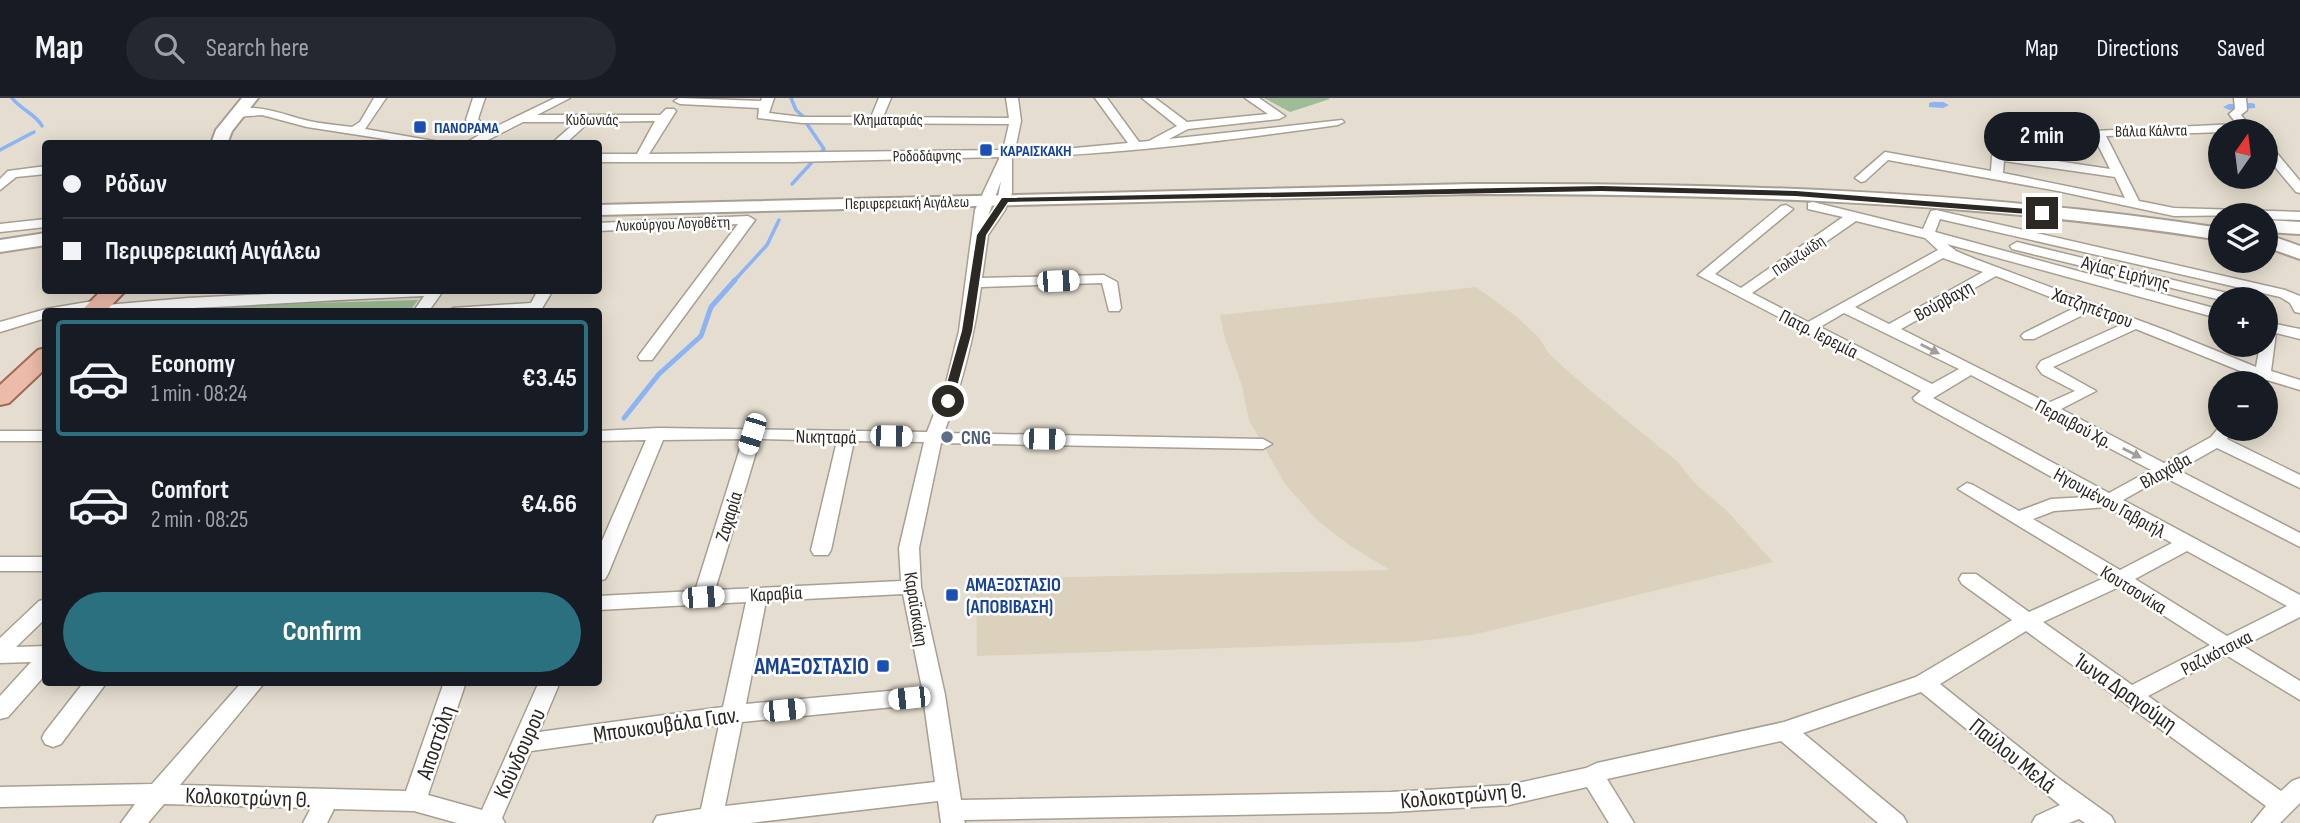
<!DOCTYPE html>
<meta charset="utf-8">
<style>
body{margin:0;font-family:"Sofia Sans Condensed",sans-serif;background:#242831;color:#f1f3f6;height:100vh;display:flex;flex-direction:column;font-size:26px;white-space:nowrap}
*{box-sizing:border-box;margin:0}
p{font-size:23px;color:#9ea1a6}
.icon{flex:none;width:38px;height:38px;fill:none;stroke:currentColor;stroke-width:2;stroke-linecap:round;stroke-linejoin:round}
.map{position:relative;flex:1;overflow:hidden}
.sheet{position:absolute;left:42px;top:210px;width:560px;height:378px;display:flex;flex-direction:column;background:#171b24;border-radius:7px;box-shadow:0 4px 18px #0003}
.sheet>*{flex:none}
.banner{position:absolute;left:42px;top:42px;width:560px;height:154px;border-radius:7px;box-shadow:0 4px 18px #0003;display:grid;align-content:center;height:154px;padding:0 21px;background:#171b24}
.needle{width:46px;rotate:14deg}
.controls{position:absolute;left:2208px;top:21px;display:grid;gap:14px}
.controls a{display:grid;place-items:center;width:70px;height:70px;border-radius:50%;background:#171b24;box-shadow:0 4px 18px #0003;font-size:35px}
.end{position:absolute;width:32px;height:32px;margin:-16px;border:9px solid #2c2924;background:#fff;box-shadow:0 0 0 4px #fff}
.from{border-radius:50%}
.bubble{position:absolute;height:49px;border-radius:24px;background:#171b24;box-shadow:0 4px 18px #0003;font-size:23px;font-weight:700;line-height:49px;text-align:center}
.car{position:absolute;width:21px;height:42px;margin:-21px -10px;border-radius:9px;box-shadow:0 0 5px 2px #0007;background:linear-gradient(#fff 24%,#345 0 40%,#fff 0 76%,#345 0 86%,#fff 0)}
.banner b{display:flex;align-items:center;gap:24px;height:66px;font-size:26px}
.banner b+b{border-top:2px solid #363941}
.banner i{width:18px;height:18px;background:#f1f3f6}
ul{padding:12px 0 0;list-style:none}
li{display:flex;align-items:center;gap:21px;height:116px;margin:0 14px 10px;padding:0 7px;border:4px solid transparent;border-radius:7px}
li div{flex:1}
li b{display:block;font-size:26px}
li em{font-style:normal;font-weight:700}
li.selected{border-color:#2a707e}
li>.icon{width:63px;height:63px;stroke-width:1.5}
.cta{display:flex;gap:14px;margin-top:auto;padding:14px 21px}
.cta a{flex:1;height:80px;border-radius:42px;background:#2a707e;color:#fff;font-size:28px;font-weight:700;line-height:80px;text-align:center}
header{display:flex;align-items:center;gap:42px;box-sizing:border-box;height:98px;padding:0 35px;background:#171b24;border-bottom:2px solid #363941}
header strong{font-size:33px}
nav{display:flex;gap:38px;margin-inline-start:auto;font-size:24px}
.search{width:490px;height:63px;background:#242831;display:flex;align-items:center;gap:18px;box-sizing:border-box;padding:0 24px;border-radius:38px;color:#9ea1a6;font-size:26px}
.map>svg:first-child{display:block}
.built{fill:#dbd1bd}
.green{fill:#9ebd96}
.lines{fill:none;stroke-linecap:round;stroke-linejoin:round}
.stream-far1{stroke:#8cb3f4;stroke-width:3.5}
.stream{stroke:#8cb3f4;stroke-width:5}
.canal{fill:#8cb3f4;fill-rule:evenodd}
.street-casing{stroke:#a69f92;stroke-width:3}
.secondary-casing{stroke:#a69f92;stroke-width:4}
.primary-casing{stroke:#a16a55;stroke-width:4}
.street{fill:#fff;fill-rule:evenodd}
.secondary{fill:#fff;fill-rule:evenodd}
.primary{fill:#ecbba9;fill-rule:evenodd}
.oneway{fill:#a09f9c}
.route{fill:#2c2924}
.transit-dot{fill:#1a4fb4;stroke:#fff;stroke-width:2.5}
.service-dot{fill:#5c6f8a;stroke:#fff;stroke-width:2.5}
.labels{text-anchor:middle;stroke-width:5;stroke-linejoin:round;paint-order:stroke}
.far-street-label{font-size:16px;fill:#2c2924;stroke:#fff}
.far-transit-label{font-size:16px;font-weight:bold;fill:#164399;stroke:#fff;text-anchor:start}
.street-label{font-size:19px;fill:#2c2924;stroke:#fff}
.service-label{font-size:19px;font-weight:bold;fill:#4e5e75;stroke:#fff;text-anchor:start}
.transit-label{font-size:19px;font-weight:bold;fill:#164399;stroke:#fff;text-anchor:start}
.near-transit-label{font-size:23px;font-weight:bold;fill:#164399;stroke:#fff;text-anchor:end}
.near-street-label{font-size:23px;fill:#2c2924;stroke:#fff}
</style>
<header>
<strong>Map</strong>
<div class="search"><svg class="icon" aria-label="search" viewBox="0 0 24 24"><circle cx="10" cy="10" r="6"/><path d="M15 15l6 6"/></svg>Search here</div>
<nav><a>Map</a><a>Directions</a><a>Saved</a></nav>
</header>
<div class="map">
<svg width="2300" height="725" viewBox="0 0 2300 725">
<rect width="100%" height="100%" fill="#e5ded0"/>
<!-- built -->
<path class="built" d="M1476,189L1517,219L1540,241L1549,256L1586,289L1678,364L1694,384L1727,413L1773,464L1472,537L1411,544L977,558L976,481L1390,472L1349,447L1317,422L1285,386L1249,322L1242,288L1224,237L1220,217Z"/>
<!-- green -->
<g class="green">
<path d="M1264,0H1328L1330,1L1290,14Z"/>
<path d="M418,202L409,214H172L177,209Z"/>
</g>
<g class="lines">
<!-- stream-far1 -->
<g class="stream-far1">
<path d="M12,0C20,11 36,16 42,28"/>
<path d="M791,0L796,12L806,21"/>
<path d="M807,26L824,51L820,55"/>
<path d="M0,52L34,34"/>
<path d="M792,86L814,62"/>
<path d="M733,184L767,147L779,122"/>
</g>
<!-- stream -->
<path class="stream" d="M624,320L659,276L701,238L711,209L735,182"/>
<!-- canal -->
<g class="canal">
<path d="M1933,4H1943L1949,7L1943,10L1929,9V5Z"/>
<path d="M2251,5L2255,6V10L2229,12L2223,9L2229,6Z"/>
</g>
<!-- street casing -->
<g class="street-casing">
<g id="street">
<path d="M374,0H386L365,31L451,46H417L307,29L262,17L235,19L229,16C250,1 286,18 309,23C323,26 338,27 352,29L360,24Z"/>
<path d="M473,0H485L478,21L489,32L555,0H570L537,17H660L666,11H674L676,13L649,56L1003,52L1009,26L802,25L758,20L759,10L680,6L674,3L679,0L761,3L762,0H774L769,15L802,19H871L879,0H891L883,19L1009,20L1006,0H1018L1021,23L1015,52L1075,50L1128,45L1095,0H1107L1139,44L1149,43L1177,28L1142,0H1155L1187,24L1268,16L1245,0H1259L1285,18L1279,21L1188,31L1169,41L1342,22L1344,24L1338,27C1230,42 1121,57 1012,59V95L1005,112L988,137L982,180L1104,177L1117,184L1121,210L1119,213H1109L1102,185L981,189C974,240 962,286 944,335L1263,341L1272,346L1263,351L941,345L919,450L921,489L945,597L961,702L1391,694L1509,687L1586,670L1597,665L1784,624L1916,579L2012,522L1962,486L1959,481L1962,476H1976L2029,514L2104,480L1958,391L1967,385L1973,387L2019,413L2051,401L2088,399L1915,303L1913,300L1921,293L1698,177L1781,108L1786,107L1793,111L1715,176L1741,190L1843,119L1808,111V105L1813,104L1923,131L1931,113L1936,112L2285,192L2300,198V215L2295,214L2290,205L2280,199L1940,121L1935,134L2221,212V221L1947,146L1956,153L1975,161L2170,234L2256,269L2260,247H2266V212L2273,216L2275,226L2300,231V241L2276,235L2271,273L2300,282V292L2267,282L2265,285H2249L2253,278L2136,231L2053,269L2096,293L2061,311L2164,365L2211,339L2221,327V331H2233L2227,341L2300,377V390L2217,350L2178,372L2300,435V449L2164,379L2123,402L2300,497V519L2243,548L2300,583V602L2226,557L2148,598L2281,693L2292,683L2300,680V705L2280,725H2252L2266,708L2026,533L1940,586L2058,680L2111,718L2115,725H2085L2079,721L2069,725H2032L2036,718L2060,707L1921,594L1803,635L1903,718L1907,725H1878L1781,643L1607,681L1634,725H1609L1587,689L1509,707L1391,714L964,722L965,725H941L938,703L750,725H653L657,718L701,711L719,627L531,653L502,720L505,725H457L414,713L334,711L327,725H303L311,710L164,706L148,725H121L135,706L0,709V689L152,686L242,584H265L180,687L406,693L444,584H466L428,697L482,712L539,584H560L539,634L723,609L746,504L598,512V498L695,493L743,341L663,342L608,476L605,481L598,483V452L646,342L598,343V333L658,330L927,334L946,285L959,233L975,112L1000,59L793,64H598V56H637L655,23L589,24L565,46H551L576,24H523L480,46H464L481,36L466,22ZM1001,83L997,104L988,118ZM1856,123L1925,140L1938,152L1808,224L1752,195ZM1943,160L1983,174L1889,226L1855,209ZM1996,178L2076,209L2024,235L2021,238L2024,241H2034L2089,214L2123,226L2041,263L2037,269L2042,276L2075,293L2048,305L1901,231ZM1844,215L1959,271L1932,286L1820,229ZM1971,277L2151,372L2109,395L1933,300ZM760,341L837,343L811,452L814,457H828L831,452L854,343L924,344L899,450L901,483L715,492ZM2107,409L2172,445L2120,472L2033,421L2054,413ZM2187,453L2287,508L2227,538L2135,481ZM2119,489L2210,547L2132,587L2043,524ZM903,496L922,590L746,606L766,503ZM924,606L935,684L725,708L742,624Z"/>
<path d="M2234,0H2246L2247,12L2241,17L2254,33L2106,38L2139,103L2174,110L2300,114V122L2266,121V117L2174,118L2058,93L1888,62L1865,83L1861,84L1855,80L1885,54L1991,73L1992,58L1998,54L2110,71L2092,35L2094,33L2237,26L2229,16L2235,11ZM2004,63L2115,79L2125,100L2003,75Z"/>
<path d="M2266,46L2270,47L2300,83V95L2296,94L2266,58Z"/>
<path d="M46,68V76L16,79L0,92V81L8,73Z"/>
<path d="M748,118L755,122L652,262H640L638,259L640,256L738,126L598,133V125Z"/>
<path d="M46,121V129L0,134V126Z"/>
<path d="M2017,144L2239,198L2241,201L2221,202L2012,151L2010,148Z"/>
<path d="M349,192L443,193L428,214H413L424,198C298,203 171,214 46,214V220L0,234V224L46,211L99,202L104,203L106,207L188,200Z"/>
<path d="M538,192H553L541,212L536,213L446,214L453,210L531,205Z"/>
<rect x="0" y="333" width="46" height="10"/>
<rect x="0" y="459" width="46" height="14"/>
<path d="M46,501V520L16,549L46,548V576L8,619L0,621V598L31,564L0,565V540L39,503Z"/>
<path d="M84,584H107L61,646L53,649L45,646L42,640L45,634Z"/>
</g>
</g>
<!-- secondary casing -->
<g class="secondary-casing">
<g id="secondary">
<path d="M242,0H258L232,33L227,46H211L216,32Z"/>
<path d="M1471,86C1721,85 1973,92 2221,130V142C1974,103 1721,96 1471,96L598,117V107Z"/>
<path d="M2266,122L2300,124V136L2266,134Z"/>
<path d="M46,135V147L0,154V142Z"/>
<path d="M2266,136L2300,148V161L2266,149Z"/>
</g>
</g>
<!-- primary casing -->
<g class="primary-casing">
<g id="primary">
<path d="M102,192H126L105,214H80Z"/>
<path d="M46,250V270L9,305L0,307V287L38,252Z"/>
</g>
</g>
<!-- street -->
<use href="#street" class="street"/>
<!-- secondary -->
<use href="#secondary" class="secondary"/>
<!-- primary -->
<use href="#primary" class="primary"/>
</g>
<!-- one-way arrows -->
<defs><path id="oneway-solid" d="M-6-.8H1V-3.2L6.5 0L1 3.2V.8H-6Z" transform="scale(1.75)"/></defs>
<g class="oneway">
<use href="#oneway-solid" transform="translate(1930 251) rotate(27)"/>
<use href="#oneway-solid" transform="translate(2132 355) rotate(27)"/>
</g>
<!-- route -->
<path class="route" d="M1601,88L1796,93L2042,112L2046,115L2042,117L1796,98L1601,93L1008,104L986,137L972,233L953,303L948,306L942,303L962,233L977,137L1002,100Z"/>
<!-- markers -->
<g class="transit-dot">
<rect x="413" y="22" width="14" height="14" rx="3.5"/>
<rect x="979" y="45" width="14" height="14" rx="3.5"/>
<rect x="945" y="490" width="14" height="14" rx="3.5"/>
<rect x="876" y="561" width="14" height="14" rx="3.5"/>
</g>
<circle class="service-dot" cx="947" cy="339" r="7"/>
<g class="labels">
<!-- far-street labels -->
<g class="far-street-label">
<text x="592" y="27">Κυδωνιάς</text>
<text x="888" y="27">Κληματαριάς</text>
<text transform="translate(2151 32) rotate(-1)" y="6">Βάλια Κάλντα</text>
<text transform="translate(927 57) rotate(-1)" y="6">Ροδοδάφνης</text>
<text transform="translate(907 104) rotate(-1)" y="6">Περιφερειακή Αιγάλεω</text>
<text transform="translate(673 125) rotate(-2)" y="6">Λυκούργου Λογοθέτη</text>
<text transform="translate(1798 157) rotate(-34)" y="6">Πολυζωίδη</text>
</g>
<!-- far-transit labels -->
<g class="far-transit-label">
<text x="434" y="35">ΠΑΝΟΡΑΜΑ</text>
<text x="1000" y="58">ΚΑΡΑΙΣΚΑΚΗ</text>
</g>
<!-- street labels -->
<g class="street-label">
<text transform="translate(2126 174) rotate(14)" y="7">Αγίας Ειρήνης</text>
<text transform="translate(1943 202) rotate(-29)" y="7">Βούρβαχη</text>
<text transform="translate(2093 209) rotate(20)" y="7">Χατζηπέτρου</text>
<text transform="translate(1819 235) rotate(27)" y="7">Πατρ. Ιερεμία</text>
<text transform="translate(2074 325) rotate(28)" y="7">Περαιβού Χρ.</text>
<text transform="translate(826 338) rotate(1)" y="7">Νικηταρά</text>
<text transform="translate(2165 372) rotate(-29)" y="7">Βλαχάβα</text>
<text transform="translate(2110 404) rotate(29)" y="7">Ηγουμένου Γαβριήλ</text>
<text transform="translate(728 418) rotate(-73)" y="7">Ζαχαρία</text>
<text transform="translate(2134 491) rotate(32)" y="7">Κουτσονίκα</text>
<text transform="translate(776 495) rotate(-3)" y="7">Καραβία</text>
<text transform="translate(917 511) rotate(81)" y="7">Καραϊσκάκη</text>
<text transform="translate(2216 554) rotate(-27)" y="7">Ραζικότσικα</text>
</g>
<!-- service labels -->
<g class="service-label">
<text x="961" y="346">CNG</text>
</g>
<!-- transit labels -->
<g class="transit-label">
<text x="966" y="493">ΑΜΑΞΟΣΤΑΣΙΟ<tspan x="966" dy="22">(ΑΠΟΒΙΒΑΣΗ)</tspan></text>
</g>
<!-- near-transit labels -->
<g class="near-transit-label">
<text x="869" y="576">ΑΜΑΞΟΣΤΑΣΙΟ</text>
</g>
<!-- near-street labels -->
<g class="near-street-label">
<text transform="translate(2126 594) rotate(35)" y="8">Ίωνα Δραγούμη</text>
<text transform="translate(666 626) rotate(-8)" y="8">Μπουκουβάλα Γιαν.</text>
<text transform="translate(435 644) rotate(-71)" y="8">Αποστόλη</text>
<text transform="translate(519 655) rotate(-66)" y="8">Κούνδουρου</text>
<text transform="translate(2013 657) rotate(39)" y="8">Παύλου Μελά</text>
<text transform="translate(1463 697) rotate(-5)" y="8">Κολοκοτρώνη Θ.</text>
<text transform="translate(248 699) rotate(2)" y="8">Κολοκοτρώνη Θ.</text>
</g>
</g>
</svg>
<div class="controls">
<a><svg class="needle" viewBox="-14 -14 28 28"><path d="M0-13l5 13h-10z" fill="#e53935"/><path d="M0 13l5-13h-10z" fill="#9ea1a6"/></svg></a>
<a><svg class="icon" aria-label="layers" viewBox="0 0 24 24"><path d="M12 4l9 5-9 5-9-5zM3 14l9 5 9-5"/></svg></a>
<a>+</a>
<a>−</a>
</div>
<i class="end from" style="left:948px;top:303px"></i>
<i class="end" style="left:2042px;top:115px"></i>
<div class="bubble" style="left:1984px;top:14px;width:116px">2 min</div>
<i class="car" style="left:1058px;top:183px;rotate:88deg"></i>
<i class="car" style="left:752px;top:336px;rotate:197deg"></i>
<i class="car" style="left:891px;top:338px;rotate:91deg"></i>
<i class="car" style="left:1044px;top:341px;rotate:91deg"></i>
<i class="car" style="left:703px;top:499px;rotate:86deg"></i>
<i class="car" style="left:909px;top:600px;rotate:264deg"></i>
<i class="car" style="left:784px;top:612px;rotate:84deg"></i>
<div class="banner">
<b><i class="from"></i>Ρόδων</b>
<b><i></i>Περιφερειακή Αιγάλεω</b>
</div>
<section class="sheet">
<ul>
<li class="selected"><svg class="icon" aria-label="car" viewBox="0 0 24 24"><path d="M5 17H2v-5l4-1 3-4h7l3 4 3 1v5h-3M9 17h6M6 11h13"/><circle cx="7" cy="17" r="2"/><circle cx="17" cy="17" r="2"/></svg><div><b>Economy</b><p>1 min · 08:24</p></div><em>€3.45</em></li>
<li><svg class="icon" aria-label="car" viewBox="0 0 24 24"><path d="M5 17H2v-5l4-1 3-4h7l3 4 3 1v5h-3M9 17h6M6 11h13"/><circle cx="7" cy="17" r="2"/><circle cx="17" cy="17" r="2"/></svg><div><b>Comfort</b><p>2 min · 08:25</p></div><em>€4.66</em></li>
</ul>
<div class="cta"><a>Confirm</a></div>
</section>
</div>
